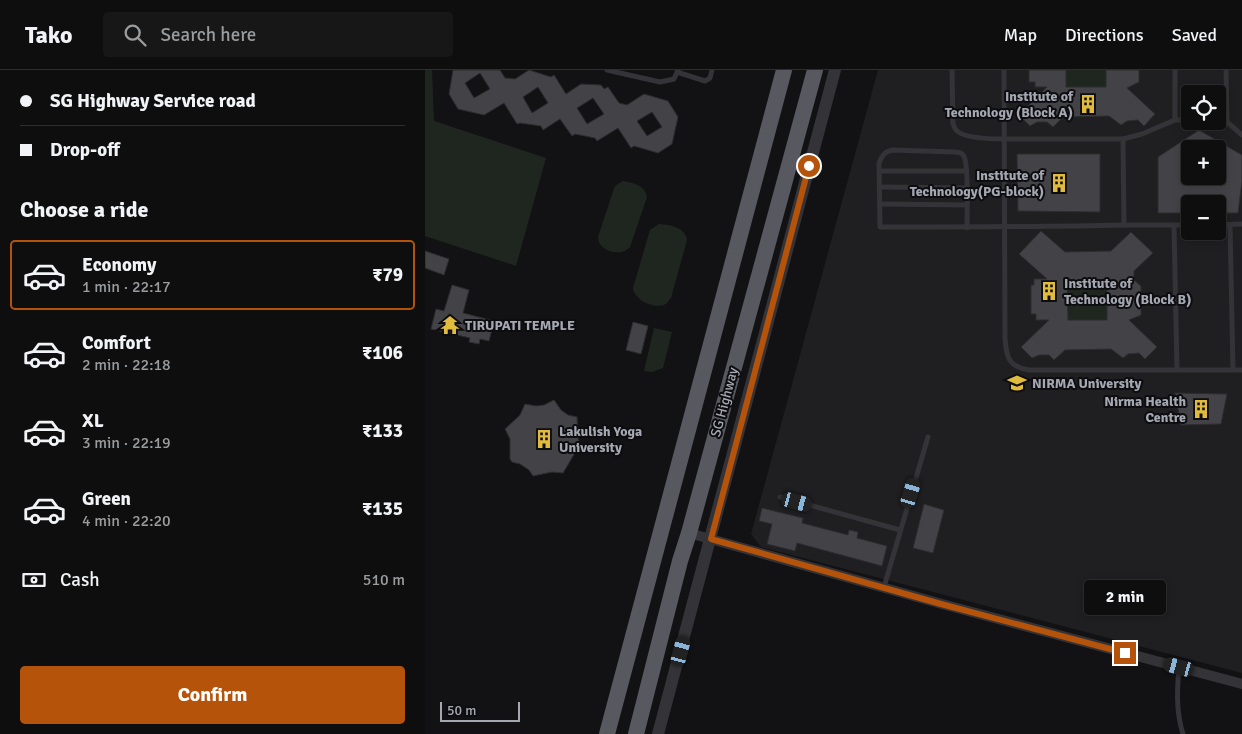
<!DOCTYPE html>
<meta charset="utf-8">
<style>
body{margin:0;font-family:Signika,sans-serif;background:#171718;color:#f1f3f6;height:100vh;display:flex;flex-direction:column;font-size:19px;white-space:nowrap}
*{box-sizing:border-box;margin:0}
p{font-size:16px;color:#9b9c9e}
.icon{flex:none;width:28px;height:28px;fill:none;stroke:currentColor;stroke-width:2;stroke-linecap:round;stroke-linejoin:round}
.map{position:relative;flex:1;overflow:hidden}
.details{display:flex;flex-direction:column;background:#0e0e0f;width:425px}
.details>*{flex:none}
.hud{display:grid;align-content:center;height:110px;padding:0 20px;background:#0e0e0f}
.controls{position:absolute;left:756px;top:15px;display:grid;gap:10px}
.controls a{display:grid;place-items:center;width:45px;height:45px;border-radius:5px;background:#0e0e0f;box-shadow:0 2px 8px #0003,0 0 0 1px #2e2e2f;font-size:25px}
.scale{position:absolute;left:15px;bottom:12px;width:80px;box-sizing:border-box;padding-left:5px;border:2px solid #a5a8b3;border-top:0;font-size:14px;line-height:18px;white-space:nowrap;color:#a5a8b3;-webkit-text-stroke:4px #0d0d0f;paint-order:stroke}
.end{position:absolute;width:22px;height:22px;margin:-11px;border:6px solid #b45309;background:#fff;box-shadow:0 0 0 2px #fff}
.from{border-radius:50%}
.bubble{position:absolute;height:35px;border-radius:5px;background:#0e0e0f;box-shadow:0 2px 8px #0003,0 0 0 1px #2e2e2f;font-size:16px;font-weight:700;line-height:35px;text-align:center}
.car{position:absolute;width:15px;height:30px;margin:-15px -8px;border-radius:6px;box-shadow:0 0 4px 1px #0007;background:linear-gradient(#222 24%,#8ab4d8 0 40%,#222 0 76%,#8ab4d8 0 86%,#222 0)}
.hud b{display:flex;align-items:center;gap:18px;height:48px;font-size:19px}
.hud b+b{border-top:1px solid #2e2e2f}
.hud i{width:12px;height:12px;background:#f1f3f6}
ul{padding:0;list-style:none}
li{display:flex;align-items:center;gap:15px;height:70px;margin:0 10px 8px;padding:0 10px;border:2px solid transparent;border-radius:5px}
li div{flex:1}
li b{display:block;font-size:19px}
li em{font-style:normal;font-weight:700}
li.on{border-color:#b45309}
li>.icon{width:45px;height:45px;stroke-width:1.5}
h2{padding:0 20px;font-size:22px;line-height:60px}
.pay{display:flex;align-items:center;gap:12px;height:55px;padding:0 20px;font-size:19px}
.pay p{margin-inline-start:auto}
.button{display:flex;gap:10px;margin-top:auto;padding:10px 20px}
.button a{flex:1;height:58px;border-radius:5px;background:#b45309;color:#fff;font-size:20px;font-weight:700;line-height:58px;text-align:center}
header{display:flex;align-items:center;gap:30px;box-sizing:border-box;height:70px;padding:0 25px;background:#0e0e0f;border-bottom:1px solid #2e2e2f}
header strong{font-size:24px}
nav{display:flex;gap:28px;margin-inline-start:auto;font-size:18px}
.search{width:350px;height:45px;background:#171718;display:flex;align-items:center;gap:12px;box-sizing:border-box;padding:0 18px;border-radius:5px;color:#9b9c9e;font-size:19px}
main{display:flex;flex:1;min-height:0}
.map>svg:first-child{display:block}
.built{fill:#1f1e20;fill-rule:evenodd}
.green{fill:#1f2620}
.building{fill:#424247;stroke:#2d2c2f;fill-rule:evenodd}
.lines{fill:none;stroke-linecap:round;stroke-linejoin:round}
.service{stroke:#343438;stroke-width:5}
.minor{stroke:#343438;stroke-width:10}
.tertiary{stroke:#343438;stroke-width:12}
.trunk{stroke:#585960;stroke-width:16}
.route{stroke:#b45309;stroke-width:6}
.labels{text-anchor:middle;stroke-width:4;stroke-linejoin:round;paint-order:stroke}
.poi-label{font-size:14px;font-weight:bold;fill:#a5a8b3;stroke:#0d0d0f;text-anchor:start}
.street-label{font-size:14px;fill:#a5a8b3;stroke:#0d0d0f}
</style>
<header>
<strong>Tako</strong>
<div class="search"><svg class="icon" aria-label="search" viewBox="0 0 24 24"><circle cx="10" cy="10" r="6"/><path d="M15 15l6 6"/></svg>Search here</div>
<nav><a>Map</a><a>Directions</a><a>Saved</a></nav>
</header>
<main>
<section class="details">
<div class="hud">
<b><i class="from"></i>SG Highway Service road</b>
<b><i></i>Drop-off</b>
</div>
<h2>Choose a ride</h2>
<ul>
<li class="on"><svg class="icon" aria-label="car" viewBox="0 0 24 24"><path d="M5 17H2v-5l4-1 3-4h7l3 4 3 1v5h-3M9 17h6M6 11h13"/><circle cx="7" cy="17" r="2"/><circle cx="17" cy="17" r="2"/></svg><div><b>Economy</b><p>1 min · 22:17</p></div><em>₹79</em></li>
<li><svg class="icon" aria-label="car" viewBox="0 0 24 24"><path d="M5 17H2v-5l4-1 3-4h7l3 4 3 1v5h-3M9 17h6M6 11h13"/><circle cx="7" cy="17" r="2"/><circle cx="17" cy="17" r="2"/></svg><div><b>Comfort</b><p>2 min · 22:18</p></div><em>₹106</em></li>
<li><svg class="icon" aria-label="car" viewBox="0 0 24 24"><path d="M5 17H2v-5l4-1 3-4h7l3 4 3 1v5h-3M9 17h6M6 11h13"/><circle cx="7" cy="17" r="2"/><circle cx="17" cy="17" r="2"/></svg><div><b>XL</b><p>3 min · 22:19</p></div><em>₹133</em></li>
<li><svg class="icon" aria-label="car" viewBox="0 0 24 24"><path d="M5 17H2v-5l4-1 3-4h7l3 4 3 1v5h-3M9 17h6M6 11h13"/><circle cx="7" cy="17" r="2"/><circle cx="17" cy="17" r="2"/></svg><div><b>Green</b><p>4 min · 22:20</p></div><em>₹135</em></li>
</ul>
<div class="pay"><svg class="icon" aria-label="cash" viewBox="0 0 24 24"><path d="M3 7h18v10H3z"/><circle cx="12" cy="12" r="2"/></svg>Cash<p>510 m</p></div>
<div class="button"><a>Confirm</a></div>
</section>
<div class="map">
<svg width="817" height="664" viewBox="0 0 817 664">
<rect width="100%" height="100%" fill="#121214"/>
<!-- built -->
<path class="built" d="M453,0H817V603L336,477L326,464ZM765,24H792V51H765ZM765,79H792V106H765ZM765,134H792V161H765Z"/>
<!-- green -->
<g class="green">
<path d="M0,0H7L9,51L121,88L91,196L0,166Z"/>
<rect x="641" y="0" width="40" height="17"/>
<path d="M198,111C208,113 220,115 222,127L205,177C197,187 173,182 173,167L190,116Z"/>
<path d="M234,154C245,155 260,157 262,170L246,228C245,229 242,233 241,234C230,240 209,230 208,218L225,160Z"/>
<path d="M642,211H682V250H643Z"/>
<path d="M229,258L247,262L238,298L227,302L219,301Z"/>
</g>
<!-- building -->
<g class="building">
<path d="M28,0H75L80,8L90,9L104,0L126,7L129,5L141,24L156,14L176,15L179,19L183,17L194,33L202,35L219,24L243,31L253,47L247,74L233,83L209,76L206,78L193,58L172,71L170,68L150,64L147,66L135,49L118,60L116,56L95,53L92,54L79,33L59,45L33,39L24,24ZM55,3L65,19L49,28L40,13ZM113,17L123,33L107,43L98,27ZM168,28L179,44L162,54L152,38ZM227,42L237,57L222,66L212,51Z"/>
<path d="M604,0H641V17H681V0H714V12L702,18L730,44L719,56L713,50L702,51L696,55L684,46L638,47L628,57L622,52H612L605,56L594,45L622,17H610V12H604Z"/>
<path d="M774,60L817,85V111L813,143H792V134H765V143H733V87ZM765,79H792V106H765Z"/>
<path d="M592,84H675V142L593,141Z"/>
<path d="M616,161L640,182L686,181L706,162L728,183L709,201V210L716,216V225H728V234L716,235V245L704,250L732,277L720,289L714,283L703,284L698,288L686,279L640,280L629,290L624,285H614L607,288L596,277L624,250H611V244H606V215H609V209H622L594,184ZM682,210V250H643L642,211Z"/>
<path d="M0,181L24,189L19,205L0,198Z"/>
<path d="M27,215L44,220L38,243L69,251L64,271L55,269L54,274L44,272L45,268L6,259L11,239L19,241Z"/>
<path d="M208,252L223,256L216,284L201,280Z"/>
<path d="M750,323L802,324L796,354L756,355Z"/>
<path d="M129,330L136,340L143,345L152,347L153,369L157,376L151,381L138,403L127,402L108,406L104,400L95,394L87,392L85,389V369L80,359L95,345L100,334L111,336L119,335Z"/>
<path d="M499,434L519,440L508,483L488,478Z"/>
<path d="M337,438L378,448L377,453L423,465L424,460L433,462L432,468L462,476L457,496L372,473L370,481L342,474L347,454L334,451Z"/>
</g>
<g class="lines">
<!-- service -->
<g class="service">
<path d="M182,0L235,12L249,9L253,0"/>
<path d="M527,0L528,54C529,57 530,59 532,61C541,69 569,69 580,69H698L717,64L750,50H765"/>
<path d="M579,0L580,267C581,286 583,297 604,300H817"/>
<path d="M801,0L802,52"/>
<path d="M252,2L280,11L285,8L287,0"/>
<path d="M750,50V0"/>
<path d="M790,51L802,52L817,65"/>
<path d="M698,69L699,155H765"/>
<path d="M455,101H541"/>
<path d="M455,117L542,118"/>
<path d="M455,134L542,135"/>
<path d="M749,155L752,300"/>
<path d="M792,155L817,154"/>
<path d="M805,155L808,300"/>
<path d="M542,158C542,146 544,90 538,85C536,82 533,82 530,82L467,80C460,82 457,85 454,93L455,157C536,157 617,157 699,155"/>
<path d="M355,427L475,460"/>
<path d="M459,517L503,367"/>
<path d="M754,598C752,620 751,642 758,664"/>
</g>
<!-- minor -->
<path class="minor" d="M264,463L517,534L817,614"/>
<!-- tertiary -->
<path class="tertiary" d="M233,664L410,0"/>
<!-- trunk -->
<g class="trunk">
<path d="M182,664L359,0"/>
<path d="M211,664L255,491L264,463L390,0"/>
</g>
</g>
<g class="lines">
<!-- route -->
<path class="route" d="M384,96L286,469L516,534L700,583"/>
</g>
<!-- icons -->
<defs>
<g id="building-bare" transform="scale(1.5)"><path d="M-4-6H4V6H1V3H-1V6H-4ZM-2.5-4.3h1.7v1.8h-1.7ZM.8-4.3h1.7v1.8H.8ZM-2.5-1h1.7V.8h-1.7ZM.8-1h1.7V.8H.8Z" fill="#e0bb3e" stroke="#0d0d0f" stroke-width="2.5" paint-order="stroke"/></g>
<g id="temple-bare" transform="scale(1.5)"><path d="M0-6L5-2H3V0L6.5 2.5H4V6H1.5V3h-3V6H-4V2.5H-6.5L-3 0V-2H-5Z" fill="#e0bb3e" stroke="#0d0d0f" stroke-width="2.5" paint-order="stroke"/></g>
<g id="university-bare" transform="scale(1.5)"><path d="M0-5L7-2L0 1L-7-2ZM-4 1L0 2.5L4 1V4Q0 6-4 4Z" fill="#e0bb3e" stroke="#0d0d0f" stroke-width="2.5" paint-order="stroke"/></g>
</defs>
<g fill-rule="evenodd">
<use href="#building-bare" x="663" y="34"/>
<use href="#building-bare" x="634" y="113"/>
<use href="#building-bare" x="624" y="221"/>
<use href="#temple-bare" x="25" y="255"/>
<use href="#university-bare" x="592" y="313"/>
<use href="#building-bare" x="776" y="339"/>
<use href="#building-bare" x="119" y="369"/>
</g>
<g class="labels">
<!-- poi labels -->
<g class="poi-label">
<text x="648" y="31" text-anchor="end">Institute of<tspan x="648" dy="16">Technology (Block A)</tspan></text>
<text x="619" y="110" text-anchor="end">Institute of<tspan x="619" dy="16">Technology(PG-block)</tspan></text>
<text x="639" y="218">Institute of<tspan x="639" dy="16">Technology (Block B)</tspan></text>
<text x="40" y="260">TIRUPATI TEMPLE</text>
<text x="607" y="318">NIRMA University</text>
<text x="761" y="336" text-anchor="end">Nirma Health<tspan x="761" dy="16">Centre</tspan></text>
<text x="134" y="366">Lakulish Yoga<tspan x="134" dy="16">University</tspan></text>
</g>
<!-- street labels -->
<g class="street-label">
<text transform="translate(299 332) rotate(-75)" y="5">SG Highway</text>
</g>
</g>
</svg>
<div class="controls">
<a><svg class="icon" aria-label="locate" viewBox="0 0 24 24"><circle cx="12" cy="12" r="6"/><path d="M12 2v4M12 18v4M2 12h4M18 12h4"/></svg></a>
<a>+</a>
<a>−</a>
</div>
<div class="scale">50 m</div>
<i class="end from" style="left:384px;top:96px"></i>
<i class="end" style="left:700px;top:583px"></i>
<div class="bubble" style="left:659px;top:510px;width:82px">2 min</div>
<i class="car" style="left:486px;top:423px;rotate:17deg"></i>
<i class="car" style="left:372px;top:432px;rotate:105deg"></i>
<i class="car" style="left:256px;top:581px;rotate:15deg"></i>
<i class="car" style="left:754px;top:597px;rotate:285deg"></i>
</div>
</main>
